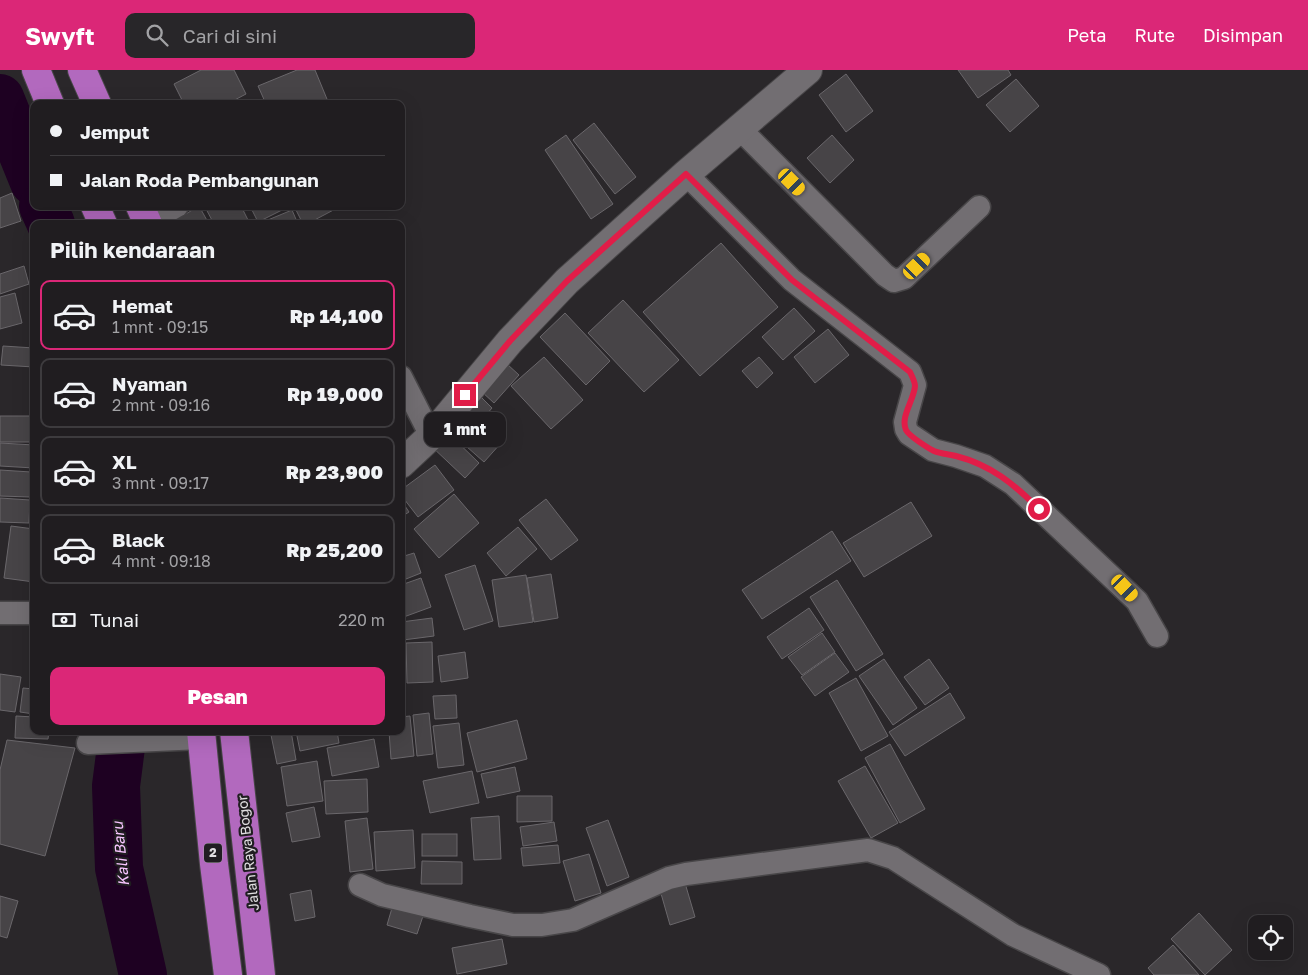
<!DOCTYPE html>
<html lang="id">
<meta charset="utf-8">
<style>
body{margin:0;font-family:"Golos Text",sans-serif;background:#282629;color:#f1f3f6;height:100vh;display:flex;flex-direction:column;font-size:19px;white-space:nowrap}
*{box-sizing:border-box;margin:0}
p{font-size:16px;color:#a2a2a5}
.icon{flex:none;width:28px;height:28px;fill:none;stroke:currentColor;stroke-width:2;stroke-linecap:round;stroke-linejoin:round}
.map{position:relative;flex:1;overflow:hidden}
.panel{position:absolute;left:30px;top:150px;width:375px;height:515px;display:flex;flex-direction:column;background:#201d20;border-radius:10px;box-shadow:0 5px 20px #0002,0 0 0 1px #3d3b3e}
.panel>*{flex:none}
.banner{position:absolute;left:30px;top:30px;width:375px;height:110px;border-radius:10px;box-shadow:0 5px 20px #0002,0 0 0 1px #3d3b3e;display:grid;align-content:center;height:110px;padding:0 20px;background:#201d20}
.buttons{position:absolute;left:1248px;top:845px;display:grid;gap:10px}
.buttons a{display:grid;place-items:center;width:45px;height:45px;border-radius:10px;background:#201d20;box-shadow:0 5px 20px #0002,0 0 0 1px #3d3b3e;font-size:25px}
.end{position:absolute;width:22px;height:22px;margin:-11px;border:6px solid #e11d48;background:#fff;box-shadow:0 0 0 2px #fff}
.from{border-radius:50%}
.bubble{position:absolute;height:35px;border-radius:10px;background:#201d20;box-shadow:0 5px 20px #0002,0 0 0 1px #3d3b3e;font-size:16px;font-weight:800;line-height:35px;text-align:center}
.car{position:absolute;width:15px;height:30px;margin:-15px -8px;border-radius:6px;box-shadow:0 0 4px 1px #0007;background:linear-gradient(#f5c518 24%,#345 0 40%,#f5c518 0 76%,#345 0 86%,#f5c518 0)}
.banner b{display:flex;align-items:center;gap:18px;height:48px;font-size:19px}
.banner b+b{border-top:1px solid #3d3b3e}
.banner i{width:12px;height:12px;background:#f1f3f6}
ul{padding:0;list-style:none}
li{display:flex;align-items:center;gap:15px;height:70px;margin:0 10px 8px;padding:0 10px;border:2px solid #3d3b3e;border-radius:10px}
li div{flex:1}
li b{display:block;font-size:19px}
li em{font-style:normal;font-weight:800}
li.selected{border-color:#db2777}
li>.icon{width:45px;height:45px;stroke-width:1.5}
h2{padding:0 20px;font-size:22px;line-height:60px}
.pay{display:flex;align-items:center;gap:12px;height:55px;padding:0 20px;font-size:19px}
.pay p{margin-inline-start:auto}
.button{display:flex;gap:10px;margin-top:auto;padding:10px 20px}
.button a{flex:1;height:58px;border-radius:10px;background:#db2777;color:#fff;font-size:20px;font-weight:800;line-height:58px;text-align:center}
header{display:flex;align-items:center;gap:30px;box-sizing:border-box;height:70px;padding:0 25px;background:#db2777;color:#fff}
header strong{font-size:24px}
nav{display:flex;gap:28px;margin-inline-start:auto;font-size:18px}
.search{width:350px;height:45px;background:#282629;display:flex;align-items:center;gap:12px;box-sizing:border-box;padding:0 18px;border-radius:10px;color:#a2a2a5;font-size:19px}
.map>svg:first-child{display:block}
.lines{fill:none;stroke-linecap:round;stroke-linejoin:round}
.river{stroke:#1e0122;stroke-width:48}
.building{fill:#474447;stroke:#6a676b}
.street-casing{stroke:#484648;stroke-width:25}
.secondary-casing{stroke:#484648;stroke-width:30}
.highway-casing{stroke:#484648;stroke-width:30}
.street{stroke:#726e72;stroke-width:22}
.secondary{stroke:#726e72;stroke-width:28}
.highway{stroke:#b269be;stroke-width:28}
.route{stroke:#e11d48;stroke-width:6}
.labels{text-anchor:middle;stroke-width:4.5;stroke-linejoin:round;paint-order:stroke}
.shield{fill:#201d21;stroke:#a6a4a7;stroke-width:1}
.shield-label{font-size:12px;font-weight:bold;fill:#e0dee0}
.street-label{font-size:14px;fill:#e0dee0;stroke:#201d21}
.water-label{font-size:15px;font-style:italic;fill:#f7c5ff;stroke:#201d21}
</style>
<header>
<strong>Swyft</strong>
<div class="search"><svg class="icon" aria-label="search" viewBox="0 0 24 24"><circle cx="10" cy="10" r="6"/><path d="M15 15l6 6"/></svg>Cari di sini</div>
<nav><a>Peta</a><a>Rute</a><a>Disimpan</a></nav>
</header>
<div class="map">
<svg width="1308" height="905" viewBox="0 0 1308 905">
<rect width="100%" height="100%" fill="#2a272a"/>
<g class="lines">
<!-- river -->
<g class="river">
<path d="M0,28L34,112"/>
<path d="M43,136L51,154"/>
<path d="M123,661L116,716L119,798L143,905"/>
</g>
</g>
<!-- building -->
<g class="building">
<path d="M201,0H234L246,24L227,34H184L174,14Z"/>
<path d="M297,0H315L329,34H266L258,16Z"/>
<path d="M958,0H1008L1011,5L978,28Z"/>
<path d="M846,4L873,41L846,62L819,25Z"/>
<path d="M1016,9L1039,36L1010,62L986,35Z"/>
<path d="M594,53L636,107L615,124L573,70Z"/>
<path d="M566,65L613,134L591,149L545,80Z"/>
<path d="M832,65L854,90L830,113L807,88Z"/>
<path d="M12,123L21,151L0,158V128Z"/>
<path d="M199,136L209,154H178L176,150Z"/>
<path d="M241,136L250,154H214L205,137Z"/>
<path d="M250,136H290L258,152Z"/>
<path d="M294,136H341L307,154H303Z"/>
<path d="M292,140L298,154H263V152Z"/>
<path d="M721,173L778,237L700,306L643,242Z"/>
<path d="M24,196L29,214L0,224V204Z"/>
<path d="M15,223L22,253L0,259V227Z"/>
<path d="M623,230L679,290L644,322L588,263Z"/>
<path d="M794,238L815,261L783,290L762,267Z"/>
<path d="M565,243L610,291L586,315L540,267Z"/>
<path d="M828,259L849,285L815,313L794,287Z"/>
<path d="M3,276L34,278V297L1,295Z"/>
<path d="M544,287L583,330L551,359L511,316Z"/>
<path d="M759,287L773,303L757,318L742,301Z"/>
<path d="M507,294L519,305L494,333L481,321Z"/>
<rect x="30" y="313" width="4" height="28"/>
<path d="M478,324L492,338L481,351L466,336Z"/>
<path d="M467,342L501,373L484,392L449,361Z"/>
<rect x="0" y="346" width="34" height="26"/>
<path d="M445,360L479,393L465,408L430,375Z"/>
<path d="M0,373L34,375V398L0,396Z"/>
<path d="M435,395L454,420L418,447L401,425V420Z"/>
<path d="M0,400L31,402L30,427L0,426Z"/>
<path d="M454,424L479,453L439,488L414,459Z"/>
<path d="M0,428L30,430L29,453L0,452Z"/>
<path d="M546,429L578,470L551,490L519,450Z"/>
<path d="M401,430L409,442L401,447Z"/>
<path d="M911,432L932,466L864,507L843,473Z"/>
<path d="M11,456L34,459V512L4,508Z"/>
<path d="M518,457L537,479L506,506L487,483Z"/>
<path d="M832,461L851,491L762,549L742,520Z"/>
<path d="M414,483L421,503L401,511V487Z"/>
<path d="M475,495L493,551L464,560L445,505Z"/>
<path d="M551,504L558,548L534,552L527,508Z"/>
<path d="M526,505L533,552L499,557L492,510Z"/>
<path d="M421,508L431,537L401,548V515Z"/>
<path d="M837,510L883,584L856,601L810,527Z"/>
<path d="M809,538L824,560L782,589L767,567Z"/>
<path d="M432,548L434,566L403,570L401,552Z"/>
<path d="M822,563L835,582L802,605L788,587Z"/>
<path d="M432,572L433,612L407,613L406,573Z"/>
<path d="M465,582L468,608L441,612L438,586Z"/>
<path d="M835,583L849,602L815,626L801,607Z"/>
<path d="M884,589L917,638L893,655L859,606Z"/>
<path d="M929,589L949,618L925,635L904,607Z"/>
<path d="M0,604L21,607L15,642L0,640Z"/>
<path d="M856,608L888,666L861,681L829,623Z"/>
<path d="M23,618L34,619V644L20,642Z"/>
<path d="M950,623L965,648L905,686L889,662Z"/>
<path d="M456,625L457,648L435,649L433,626Z"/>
<path d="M429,643L433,684L417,686L413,645Z"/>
<path d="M16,646L34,647V661H49L48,669L15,668Z"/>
<path d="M410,646L414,686L391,689L389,661H401V647Z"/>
<path d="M517,650L527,689L477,702L467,663Z"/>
<path d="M459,653L464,695L438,698L433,656Z"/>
<path d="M291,661L296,690L277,694L271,665Z"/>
<path d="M296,661H337L339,673L300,681Z"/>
<path d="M374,669L379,697L332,706L327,678Z"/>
<path d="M7,670L75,678L45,786L0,774V700Z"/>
<path d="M890,674L925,739L900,753L865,688Z"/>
<path d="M317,691L323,731L287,736L281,697Z"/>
<path d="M865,696L898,753L871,768L838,711Z"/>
<path d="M515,697L520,721L487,728L481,704Z"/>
<path d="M472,701L479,733L430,743L423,711Z"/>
<path d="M367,709L368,742L326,744L324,711Z"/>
<path d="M517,726H552V751L517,752Z"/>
<path d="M314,737L320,767L292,772L286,743Z"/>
<path d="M499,746L501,789L474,790L471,748Z"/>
<path d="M367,748L373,799L350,802L345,751Z"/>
<path d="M608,750L629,807L607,816L586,758Z"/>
<path d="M554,752L557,771L523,776L520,757Z"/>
<path d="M413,760L415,798L376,801L374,762Z"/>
<rect x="422" y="764" width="35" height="22"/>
<path d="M558,775L560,793L523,796L521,778Z"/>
<path d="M589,784L601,823L575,831L563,791Z"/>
<path d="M422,791L462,792V814H421Z"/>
<path d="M685,813L695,847L670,855L660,820Z"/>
<path d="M311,820L315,847L295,851L290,824Z"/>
<path d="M0,826L18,831L7,868L0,866Z"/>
<path d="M392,838L423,846L417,864L387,855Z"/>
<path d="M1199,843L1232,880L1205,905L1171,869Z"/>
<path d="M502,869L507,894L457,904L452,878Z"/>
<path d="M1173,875L1199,905H1154L1148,898Z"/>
</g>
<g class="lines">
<!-- street casing -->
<g class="street-casing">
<g id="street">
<path d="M739,58L885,205L894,211L904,208L979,137"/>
<path d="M686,104L792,210L910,302L915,315L905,352L906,359L909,364L933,380L956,386L985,396L1013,414L1137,531L1157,566"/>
<path d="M147,153L177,136"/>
<path d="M401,307L431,366"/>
<path d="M0,543H34"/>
<path d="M88,673L201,668"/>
<path d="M360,815L382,825L470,846L513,855H542L573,850L669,808L686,804L868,780L893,788L1013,865L1099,905"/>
</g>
</g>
<!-- secondary casing -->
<g class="secondary-casing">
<path id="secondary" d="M401,394L431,366L510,271L567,211L686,104L808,0"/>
</g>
<!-- highway casing -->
<g class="highway-casing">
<g id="highway">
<path d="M36,0L50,34"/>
<path d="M82,0L97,34"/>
<path d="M95,136L103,154"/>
<path d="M140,136L148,154"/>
<path d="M201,661L214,794L228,905"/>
<path d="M234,661L261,905"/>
</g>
</g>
<!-- street -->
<use href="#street" class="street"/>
<!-- secondary -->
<use href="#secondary" class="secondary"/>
<!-- highway -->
<use href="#highway" class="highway"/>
</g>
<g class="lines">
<!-- route -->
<path class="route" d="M465,325L510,271L567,211L686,104L792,210L910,302C912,306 915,312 915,316C914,330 900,347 906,360C909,366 928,378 934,381C941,384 949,384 956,386C991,395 1014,414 1039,439"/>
</g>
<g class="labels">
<!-- shield labels -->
<rect class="shield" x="204" y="773.5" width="18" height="19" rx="4"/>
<g class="shield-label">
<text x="213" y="787">2</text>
</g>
<!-- street labels -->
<g class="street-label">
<text transform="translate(248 783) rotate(-96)" y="5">Jalan Raya Bogor</text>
</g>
<!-- water labels -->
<g class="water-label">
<text transform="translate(121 784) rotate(-96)" y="5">Kali Baru</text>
</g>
</g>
</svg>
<div class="buttons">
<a><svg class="icon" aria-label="locate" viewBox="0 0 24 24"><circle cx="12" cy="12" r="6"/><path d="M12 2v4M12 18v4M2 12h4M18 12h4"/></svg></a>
</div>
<i class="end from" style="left:1039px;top:439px"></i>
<i class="end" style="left:465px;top:325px"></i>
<div class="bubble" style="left:424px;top:342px;width:82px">1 mnt</div>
<i class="car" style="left:792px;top:112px;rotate:135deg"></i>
<i class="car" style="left:917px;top:196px;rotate:46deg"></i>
<i class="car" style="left:1125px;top:518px;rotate:136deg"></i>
<div class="banner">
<b><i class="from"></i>Jemput</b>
<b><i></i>Jalan Roda Pembangunan</b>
</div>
<section class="panel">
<h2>Pilih kendaraan</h2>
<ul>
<li class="selected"><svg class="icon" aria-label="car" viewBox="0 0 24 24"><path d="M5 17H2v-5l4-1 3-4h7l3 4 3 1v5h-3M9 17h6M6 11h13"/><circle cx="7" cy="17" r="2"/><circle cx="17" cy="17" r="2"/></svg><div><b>Hemat</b><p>1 mnt · 09:15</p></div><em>Rp 14,100</em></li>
<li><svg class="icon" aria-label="car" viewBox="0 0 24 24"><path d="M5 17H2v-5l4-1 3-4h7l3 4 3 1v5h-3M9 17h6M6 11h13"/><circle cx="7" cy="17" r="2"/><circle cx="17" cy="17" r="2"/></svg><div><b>Nyaman</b><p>2 mnt · 09:16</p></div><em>Rp 19,000</em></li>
<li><svg class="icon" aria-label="car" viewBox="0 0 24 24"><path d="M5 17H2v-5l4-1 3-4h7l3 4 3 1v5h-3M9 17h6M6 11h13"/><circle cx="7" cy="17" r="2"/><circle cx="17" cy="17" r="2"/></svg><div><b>XL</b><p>3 mnt · 09:17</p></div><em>Rp 23,900</em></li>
<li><svg class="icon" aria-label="car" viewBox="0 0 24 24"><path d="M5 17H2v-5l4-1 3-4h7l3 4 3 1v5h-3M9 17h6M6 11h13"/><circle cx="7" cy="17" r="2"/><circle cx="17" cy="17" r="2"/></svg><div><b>Black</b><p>4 mnt · 09:18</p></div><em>Rp 25,200</em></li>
</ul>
<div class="pay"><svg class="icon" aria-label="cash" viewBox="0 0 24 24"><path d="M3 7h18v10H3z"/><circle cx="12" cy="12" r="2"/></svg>Tunai<p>220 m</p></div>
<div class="button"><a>Pesan</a></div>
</section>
</div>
